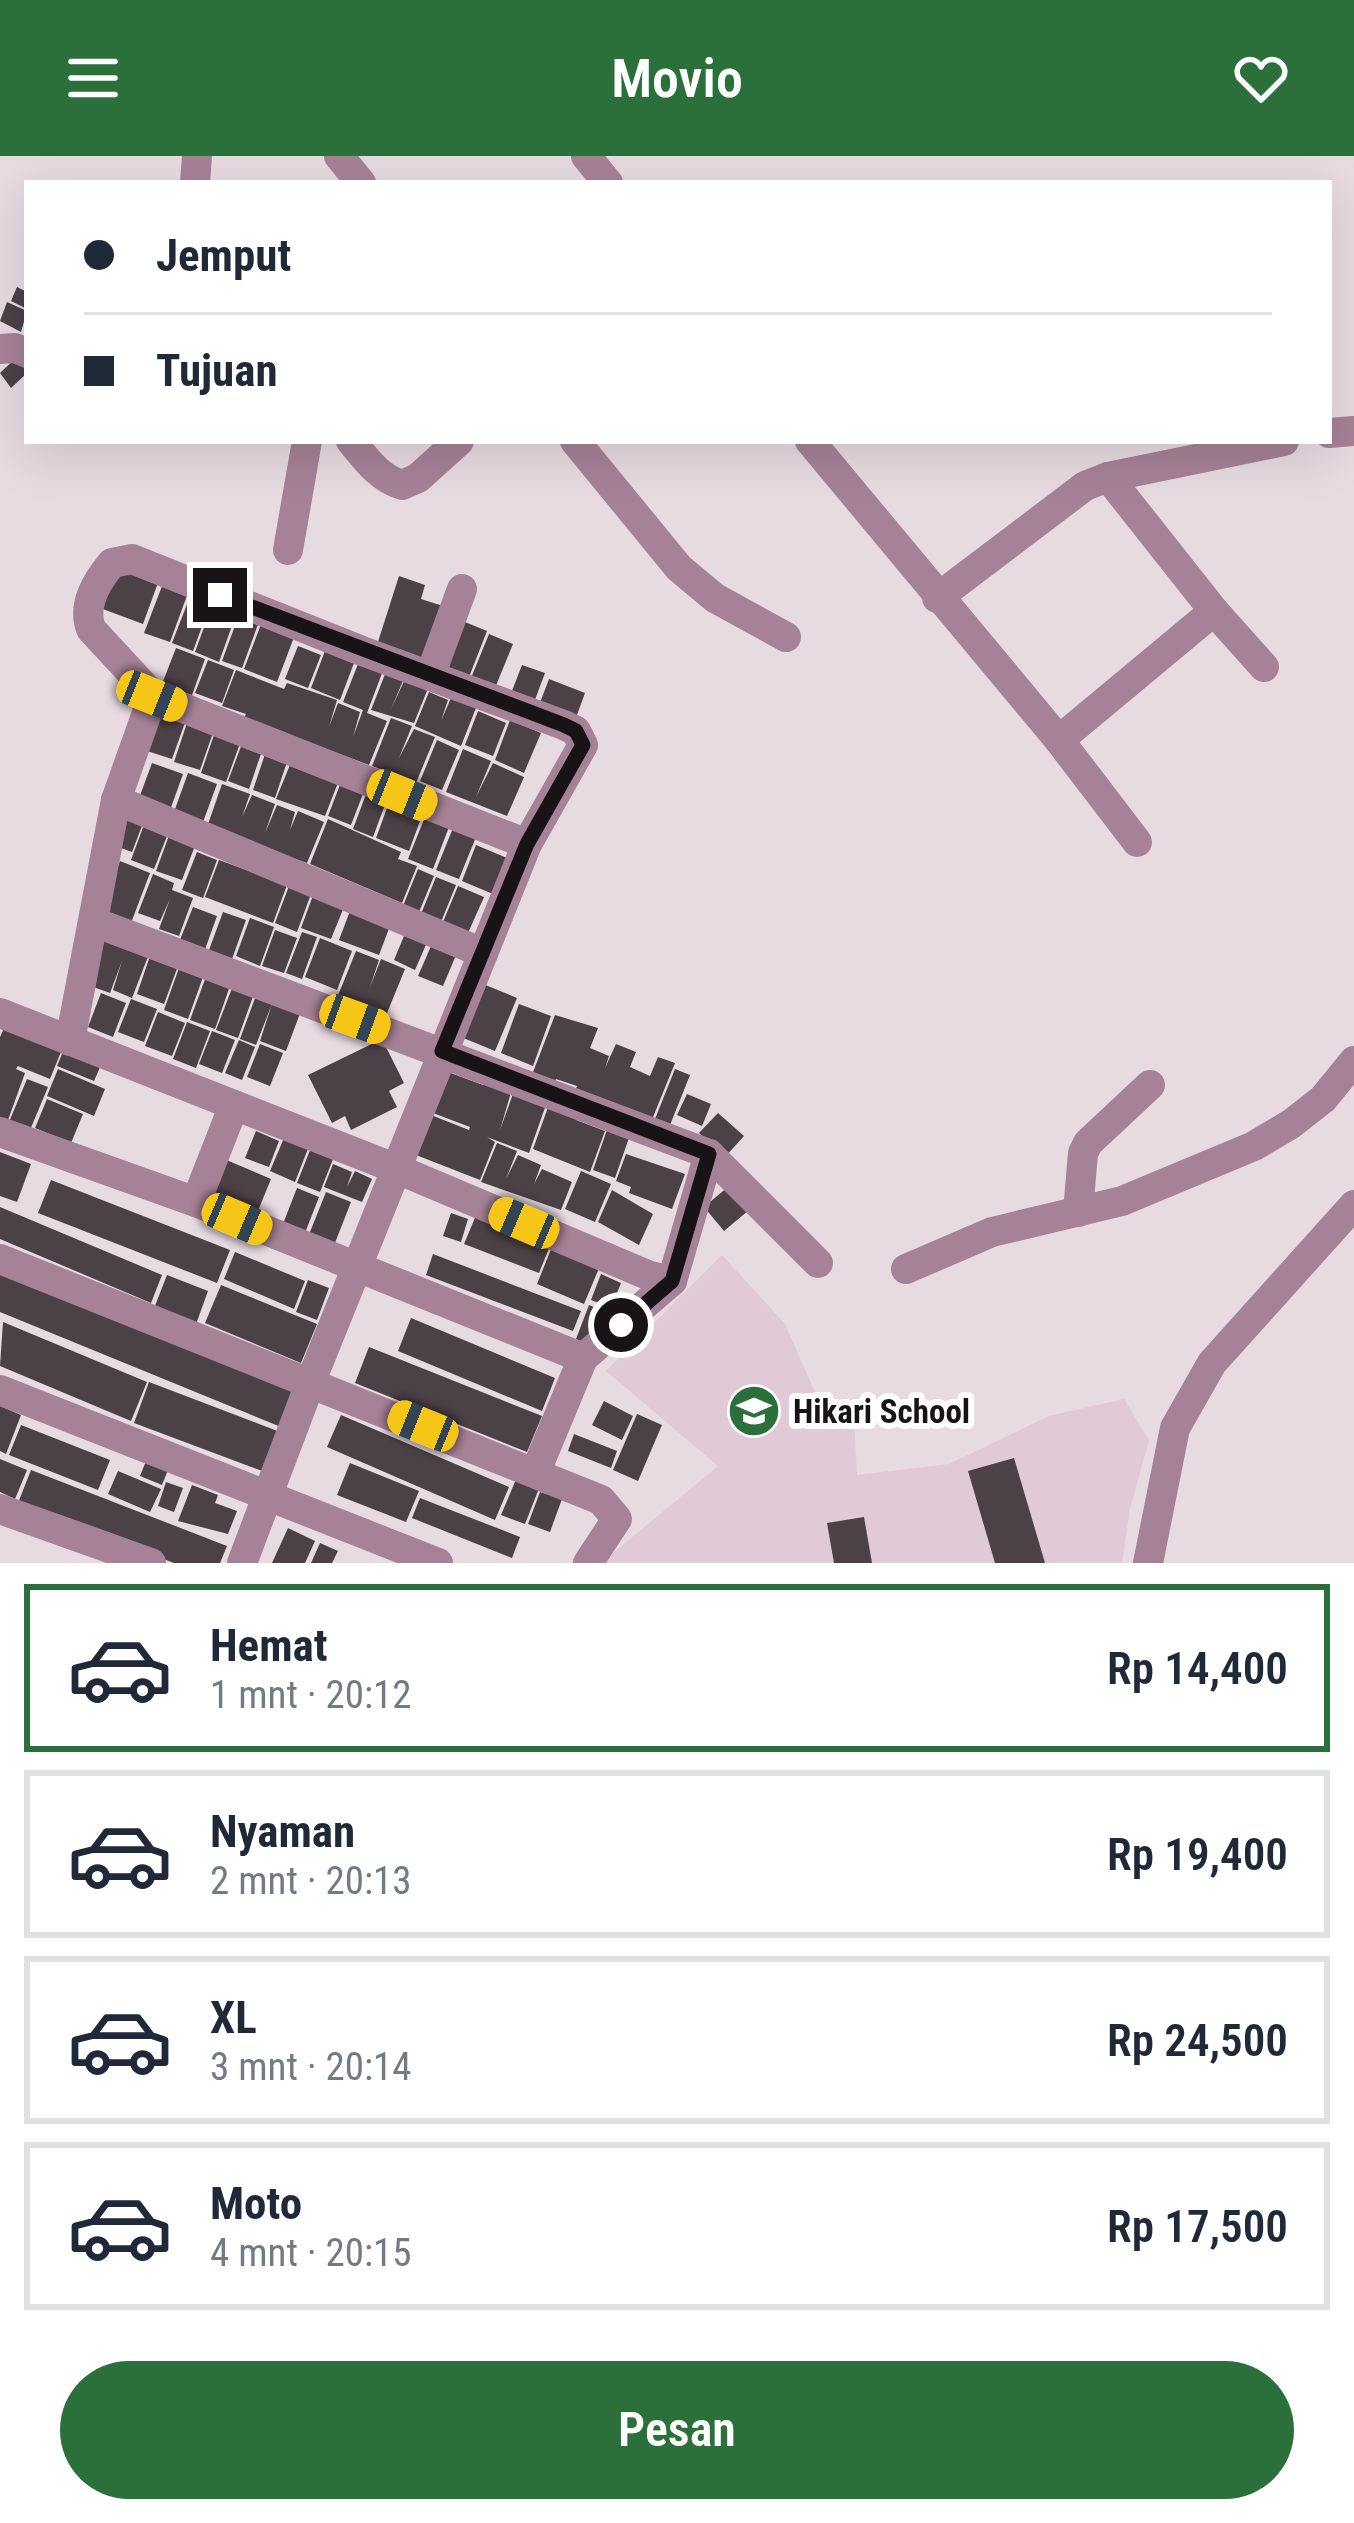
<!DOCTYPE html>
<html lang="id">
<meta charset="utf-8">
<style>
body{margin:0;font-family:"Roboto Condensed",sans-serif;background:#f6f6f7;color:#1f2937;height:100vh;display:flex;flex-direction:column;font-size:45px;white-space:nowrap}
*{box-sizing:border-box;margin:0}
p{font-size:39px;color:#747a83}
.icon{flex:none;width:66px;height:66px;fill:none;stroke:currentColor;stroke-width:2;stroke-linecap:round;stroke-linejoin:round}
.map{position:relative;height:1407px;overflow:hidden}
.drawer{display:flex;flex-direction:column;background:#fff;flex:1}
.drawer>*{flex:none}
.banner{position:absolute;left:24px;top:24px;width:1308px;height:264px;border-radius:0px;box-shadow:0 12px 48px #0002;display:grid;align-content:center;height:264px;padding:0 60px;background:#fff}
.end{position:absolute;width:54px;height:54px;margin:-27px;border:15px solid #181316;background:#fff;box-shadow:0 0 0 6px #fff}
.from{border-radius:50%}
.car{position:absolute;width:36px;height:72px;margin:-36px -18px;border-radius:15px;box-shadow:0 0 9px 3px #0007;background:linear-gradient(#f5c518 24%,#345 0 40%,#f5c518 0 76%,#345 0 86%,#f5c518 0)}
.banner b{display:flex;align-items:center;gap:42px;height:114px;font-size:45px}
.banner b+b{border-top:3px solid #e0e1e3}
.banner i{width:30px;height:30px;background:#1f2937}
ul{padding:21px 0 0;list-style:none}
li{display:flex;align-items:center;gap:36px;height:168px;margin:0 24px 18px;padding:0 36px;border:6px solid #e0e1e3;border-radius:0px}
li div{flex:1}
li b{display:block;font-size:45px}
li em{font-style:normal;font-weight:600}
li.on{border-color:#2b703b}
li>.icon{width:108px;height:108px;stroke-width:1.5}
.action{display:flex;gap:24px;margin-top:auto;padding:24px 60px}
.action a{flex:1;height:138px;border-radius:72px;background:#2b703b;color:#fff;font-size:48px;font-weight:600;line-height:138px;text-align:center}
header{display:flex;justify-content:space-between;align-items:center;height:156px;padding:0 60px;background:#2b703b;color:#fff;font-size:54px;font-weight:600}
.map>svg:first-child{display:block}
.built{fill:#dfcad5}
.building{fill:#4c4147}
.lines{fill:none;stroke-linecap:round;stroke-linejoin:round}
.minor{stroke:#a68296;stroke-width:30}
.route{stroke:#181316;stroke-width:15}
.labels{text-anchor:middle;stroke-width:12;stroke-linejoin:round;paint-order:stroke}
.poi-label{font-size:33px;font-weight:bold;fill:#181316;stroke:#fff;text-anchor:start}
</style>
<header><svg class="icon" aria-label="menu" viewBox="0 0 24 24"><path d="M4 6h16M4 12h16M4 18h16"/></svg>Movio<svg class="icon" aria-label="heart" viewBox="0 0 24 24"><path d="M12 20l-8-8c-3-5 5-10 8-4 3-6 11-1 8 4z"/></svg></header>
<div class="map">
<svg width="1354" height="1407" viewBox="0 0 1354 1407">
<rect width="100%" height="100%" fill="#e8dae1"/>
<!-- built -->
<path class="built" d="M722,1099L785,1168L821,1250L853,1247L857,1319L949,1308L1049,1260L1124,1243L1149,1284L1130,1353L1122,1407H601L718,1310L606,1215Z"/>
<!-- building -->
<g class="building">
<path d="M17,131L27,136V153L11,145Z"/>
<path d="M7,146L27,155L21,176L0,165Z"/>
<path d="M21,197L27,204V217L11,232L0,217Z"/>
<path d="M116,408L159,424L143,468L100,452Z"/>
<path d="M399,420L425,429L421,443L443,450L425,505L377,489Z"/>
<path d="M164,425L189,434L170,486L144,477Z"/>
<path d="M191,438L211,446L193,495L172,487Z"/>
<path d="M214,444L238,453L219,506L195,496Z"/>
<path d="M240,456L260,463L242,512L222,505Z"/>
<path d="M263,463L296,476L277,526L244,513Z"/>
<path d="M465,466L487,475L469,521L447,513Z"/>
<path d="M489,478L513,488L495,532L471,522Z"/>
<path d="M328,487L357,499L340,544L311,532Z"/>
<path d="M298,490L321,499L308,532L285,523Z"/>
<path d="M176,492L205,503L192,539L162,528Z"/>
<path d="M360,503L384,512L367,557L387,565L369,609L244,562L246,558L222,550L236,514L284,533L287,527L337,544L329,571L338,547L360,556L353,581L363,554L343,546Z"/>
<path d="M208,504L234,514L222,547L195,537Z"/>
<path d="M522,509L545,517L533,549L510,540Z"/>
<path d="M387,513L405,520L391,553L406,521L429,530L414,567L371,554Z"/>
<path d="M549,523L585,537L574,567L538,552Z"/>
<path d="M429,536L448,544L441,565L451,542L476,552L461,590L415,570Z"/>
<path d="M161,551L187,561L172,603L147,595Z"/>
<path d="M478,555L506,567L493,600L465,589Z"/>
<path d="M189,561L215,571L200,614L174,606Z"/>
<path d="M391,562L412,570L399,602L414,573L435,581L416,627L372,610Z"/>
<path d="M510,564L541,577L524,617L495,604Z"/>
<path d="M216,573L242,582L226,626L201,617Z"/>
<path d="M437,584L459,594L442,634L420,625Z"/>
<path d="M243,585L263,592L249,633L228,625Z"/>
<path d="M268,589L290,597L275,642L253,634Z"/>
<path d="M463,593L491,605L476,641L493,607L524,621L507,660L446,636Z"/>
<path d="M294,599L341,619L325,660L276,643Z"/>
<path d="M152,607L183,618L169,657L138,645Z"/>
<path d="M188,617L217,628L203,666L174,656Z"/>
<path d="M343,621L366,630L351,669L328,660Z"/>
<path d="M222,628L250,638L242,661L252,639L275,648L265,677L277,649L295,656L290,674L298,655L324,666L307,707L207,671Z"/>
<path d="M369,630L389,638L373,681L353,673Z"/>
<path d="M387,652L420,665L409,695L376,682Z"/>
<path d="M122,653L145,662L132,696L110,688Z"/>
<path d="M425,661L449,671L433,713L408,703Z"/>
<path d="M328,663L401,696L398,703L417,710L402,747L310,708Z"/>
<path d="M145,666L169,675L154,713L131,704Z"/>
<path d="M453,672L476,681L459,723L436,714Z"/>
<path d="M170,677L196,687L182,724L156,715Z"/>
<path d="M476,689L507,702L493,738L462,725Z"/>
<path d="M197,696L217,704L203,742L182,734Z"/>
<path d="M219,704L287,729L273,767L205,741Z"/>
<path d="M120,705L150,717L131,767L101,756Z"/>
<path d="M418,713L434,720L419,756L403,750Z"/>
<path d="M153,718L174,727L172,734L193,742L179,780L159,773L170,743L160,765L138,757Z"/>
<path d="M436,721L456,729L441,766L421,758Z"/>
<path d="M289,730L311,738L297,776L275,767Z"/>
<path d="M458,730L484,741L468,777L443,766Z"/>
<path d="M315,734L346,746L331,783L301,772Z"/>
<path d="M353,747L393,762L379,799L339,784Z"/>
<path d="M193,751L217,760L203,799L178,789Z"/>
<path d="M223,756L246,764L232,803L209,794Z"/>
<path d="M250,762L274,771L260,810L236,800Z"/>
<path d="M409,768L431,777L415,814L394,804Z"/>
<path d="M275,774L297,782L284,817L262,810Z"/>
<path d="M302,776L317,781L302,823L286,817Z"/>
<path d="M435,781L459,792L443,830L418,820Z"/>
<path d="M320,782L352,795L337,834L305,821Z"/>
<path d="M102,783L149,798L132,842L113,834L122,805L110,837L85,828Z"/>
<path d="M356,795L379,804L370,831L381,803L405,813L385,862L337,842Z"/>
<path d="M150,800L178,810L164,848L137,838Z"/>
<path d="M179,812L203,821L188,863L164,854Z"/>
<path d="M207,818L231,827L215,873L190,864Z"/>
<path d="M234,827L255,835L238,882L216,874Z"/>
<path d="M483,828L517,842L495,895L461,881Z"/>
<path d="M258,834L302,852L286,895L260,885L272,848L256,889L240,883Z"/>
<path d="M101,837L126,847L113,881L88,871Z"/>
<path d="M131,843L157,853L144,886L118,876Z"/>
<path d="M519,848L551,860L533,910L501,897Z"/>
<path d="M158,856L185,867L172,900L145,890Z"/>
<path d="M555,859L598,872L590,892L609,900L605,912L616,888L636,896L630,911L650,920L658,901L675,907L651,966L575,935L577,930L556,923L552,932L530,924Z"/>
<path d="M187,866L210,875L196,912L173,903Z"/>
<path d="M5,870L65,886L50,923L18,910L16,913L25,917L8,964L0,961V881Z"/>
<path d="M212,875L235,884L222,917L199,908Z"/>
<path d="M382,883L404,927L389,935L397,951L351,974L345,960L332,967L308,919Z"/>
<path d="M239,884L255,891L242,924L225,917Z"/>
<path d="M67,886L104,902L94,925L57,910Z"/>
<path d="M260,888L283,897L270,930L247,921Z"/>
<path d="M58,913L105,933L94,960L47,940Z"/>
<path d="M675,913L690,919L670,969L655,963Z"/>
<path d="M448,916L483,929L485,924L512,933L500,974L514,935L547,946L529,997L487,981L495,986L480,1024L416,999L431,959L469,974L470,971L433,957Z"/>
<path d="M27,923L48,931L30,974L9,966Z"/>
<path d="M687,938L711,948L702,970L677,959Z"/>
<path d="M47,943L83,958L71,987L35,972Z"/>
<path d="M551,943L580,954L576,964L605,975L590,1016L533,993Z"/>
<path d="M718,957L744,980L725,1001L699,977Z"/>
<path d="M608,971L630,979L615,1022L593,1014Z"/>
<path d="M256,975L279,985L269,1011L245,1002Z"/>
<path d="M287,975L311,985L295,1026L270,1015Z"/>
<path d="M314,984L337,993L320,1036L297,1027Z"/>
<path d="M497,987L517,995L506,1023L518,999L541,1009L534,1028L542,1013L572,1026L561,1054L481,1026Z"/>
<path d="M0,996L31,1008L17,1046L0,1040Z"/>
<path d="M626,998L685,1018L672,1053L629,1037L631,1031L616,1025Z"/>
<path d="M217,1000L271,1023L255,1062L202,1040Z"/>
<path d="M333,1008L352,1016L347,1031L355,1015L372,1023L362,1046L324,1031Z"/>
<path d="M581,1015L611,1028L595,1066L565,1053Z"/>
<path d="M51,1024L230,1094L217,1127L38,1057Z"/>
<path d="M729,1030L749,1054L724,1075L704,1051Z"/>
<path d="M297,1032L319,1041L303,1082L281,1073Z"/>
<path d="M612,1034L653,1058L639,1089L598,1066Z"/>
<path d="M326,1036L351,1046L333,1092L308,1081Z"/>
<path d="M0,1051L162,1119L151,1147L0,1083Z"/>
<path d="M451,1057L468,1063L461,1086L443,1080Z"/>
<path d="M477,1057L552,1085L539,1117L464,1088Z"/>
<path d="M554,1086L602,1105L584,1148L537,1128Z"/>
<path d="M235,1096L305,1125L294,1153L224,1123Z"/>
<path d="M433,1098L581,1155L573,1175L426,1119Z"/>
<path d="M0,1111L297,1233L281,1271L0,1156Z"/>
<path d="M601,1118L621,1127L611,1152L591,1144Z"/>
<path d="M167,1119L208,1135L195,1171L153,1155Z"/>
<path d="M308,1124L329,1132L317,1164L296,1156Z"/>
<path d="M221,1129L317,1168L301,1207L205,1167Z"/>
<path d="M589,1149L606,1156L593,1190L576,1183Z"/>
<path d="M411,1162L555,1222L542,1255L398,1195Z"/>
<path d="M3,1166L147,1226L131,1265L0,1210Z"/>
<path d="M369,1191L542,1260L527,1296L355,1227Z"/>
<path d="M149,1226L280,1276L265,1316L134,1267Z"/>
<path d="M604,1245L633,1260L622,1284L592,1269Z"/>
<path d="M0,1250L21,1259L6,1298L0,1295Z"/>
<path d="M637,1258L662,1269L638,1325L613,1314Z"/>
<path d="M341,1259L509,1331L495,1364L327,1291Z"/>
<path d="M21,1269L110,1304L98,1334L9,1299Z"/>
<path d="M574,1278L617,1295L611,1312L568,1295Z"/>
<path d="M1014,1302L1035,1373L1045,1407H995L968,1315Z"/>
<path d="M0,1303L27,1314L15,1343L0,1336Z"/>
<path d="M146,1305L168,1314L162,1329L140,1320Z"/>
<path d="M350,1307L419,1335L406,1366L337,1339Z"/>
<path d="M31,1314L227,1390L220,1407H174L18,1347Z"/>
<path d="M118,1315L161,1333L150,1356L108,1338Z"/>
<path d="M517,1321L540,1330L525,1368L501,1359Z"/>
<path d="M166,1326L183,1332L174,1356L158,1350Z"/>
<path d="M192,1329L218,1339L215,1347L237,1355L228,1378L178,1365Z"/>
<path d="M540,1336L562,1343L550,1376L528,1368Z"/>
<path d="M420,1342L520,1381L512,1402L412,1362Z"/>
<path d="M864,1361L872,1407H834L827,1367Z"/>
<path d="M288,1372L315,1385L305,1407H272Z"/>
<path d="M320,1387L338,1395L332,1407H311Z"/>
</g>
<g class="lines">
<!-- minor -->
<g class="minor">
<path d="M339,0L361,27"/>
<path d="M586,0L608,27"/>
<path d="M195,27L197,0"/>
<path d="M0,193L15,192L27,197"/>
<path d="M1329,277L1354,275"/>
<path d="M351,285C366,303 379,322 402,329L418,322L459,285"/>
<path d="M575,285L679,412L715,442L786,481"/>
<path d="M810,285L1059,584L1137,686"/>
<path d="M1108,321L1214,455L1264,511"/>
<path d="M288,394L307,285"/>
<path d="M937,442L1085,330L1108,321L1284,285"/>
<path d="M430,520L462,433"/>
<path d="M153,540L527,688"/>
<path d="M1059,584L1214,455"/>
<path d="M116,644L483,797"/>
<path d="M94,766L709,998L818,1107"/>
<path d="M0,857L397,1013L650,1120L672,1125"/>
<path d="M70,885L116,644L153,540L91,473C82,449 96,426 112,407L132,403L362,495L564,569L576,575L583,589L527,688L311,1225L242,1407"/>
<path d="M0,976L196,1046L583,1202"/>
<path d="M196,1046L234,949"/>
<path d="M1078,1056L1083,997L1088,987L1150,929"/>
<path d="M0,1103L601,1344L617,1363L588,1407"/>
<path d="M906,1113L992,1076L1122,1045L1254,990L1291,968L1323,943L1354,905"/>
<path d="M0,1234L438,1407"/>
<path d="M536,1315L583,1202L672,1125L709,998"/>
<path d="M0,1353L151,1407"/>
<path d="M1148,1407L1175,1272L1212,1207L1354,1049"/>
</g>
</g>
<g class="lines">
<!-- route -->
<path class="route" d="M220,439L564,569L576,575L583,589L527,688L442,895L709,998L672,1125L621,1169"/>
</g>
<!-- icons -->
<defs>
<g id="school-disc" transform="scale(2.7)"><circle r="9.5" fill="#2b703b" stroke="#fff"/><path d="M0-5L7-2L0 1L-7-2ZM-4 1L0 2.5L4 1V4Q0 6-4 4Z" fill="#fff"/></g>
</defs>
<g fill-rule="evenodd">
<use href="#school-disc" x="754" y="1255"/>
</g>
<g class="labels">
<!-- poi labels -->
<g class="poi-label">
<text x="793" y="1267">Hikari School</text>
</g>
</g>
</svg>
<i class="end from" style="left:621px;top:1169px"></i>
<i class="end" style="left:220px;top:439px"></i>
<i class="car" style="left:152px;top:540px;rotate:112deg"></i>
<i class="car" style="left:402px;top:639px;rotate:112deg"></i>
<i class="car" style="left:355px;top:863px;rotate:110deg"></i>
<i class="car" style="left:237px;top:1063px;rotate:113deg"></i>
<i class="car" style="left:524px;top:1067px;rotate:293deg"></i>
<i class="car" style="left:423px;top:1270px;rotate:292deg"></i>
<div class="banner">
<b><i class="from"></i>Jemput</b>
<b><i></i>Tujuan</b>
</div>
</div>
<section class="drawer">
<ul>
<li class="on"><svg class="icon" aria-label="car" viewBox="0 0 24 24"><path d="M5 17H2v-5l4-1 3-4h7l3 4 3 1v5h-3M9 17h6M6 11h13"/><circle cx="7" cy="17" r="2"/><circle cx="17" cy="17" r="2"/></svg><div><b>Hemat</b><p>1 mnt · 20:12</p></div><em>Rp 14,400</em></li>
<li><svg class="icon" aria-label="car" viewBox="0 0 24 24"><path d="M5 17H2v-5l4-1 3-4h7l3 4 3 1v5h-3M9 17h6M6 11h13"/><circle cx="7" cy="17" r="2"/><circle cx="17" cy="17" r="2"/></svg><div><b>Nyaman</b><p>2 mnt · 20:13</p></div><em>Rp 19,400</em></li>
<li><svg class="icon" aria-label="car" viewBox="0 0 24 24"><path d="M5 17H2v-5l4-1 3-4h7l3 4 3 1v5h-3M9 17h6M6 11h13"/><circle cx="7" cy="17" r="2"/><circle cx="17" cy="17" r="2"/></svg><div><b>XL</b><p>3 mnt · 20:14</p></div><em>Rp 24,500</em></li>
<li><svg class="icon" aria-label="car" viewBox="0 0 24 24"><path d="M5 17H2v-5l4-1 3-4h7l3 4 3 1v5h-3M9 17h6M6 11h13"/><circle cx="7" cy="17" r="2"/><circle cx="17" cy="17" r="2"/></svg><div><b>Moto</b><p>4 mnt · 20:15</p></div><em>Rp 17,500</em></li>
</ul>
<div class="action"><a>Pesan</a></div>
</section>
